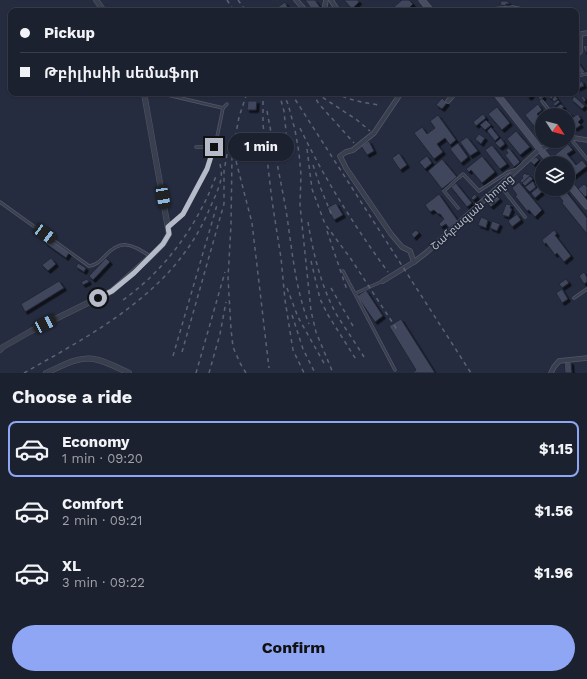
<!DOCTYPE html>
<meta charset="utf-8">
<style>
body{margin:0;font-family:"Work Sans","Noto Sans Armenian",sans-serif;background:#292e3b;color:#f1f3f6;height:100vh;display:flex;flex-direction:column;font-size:15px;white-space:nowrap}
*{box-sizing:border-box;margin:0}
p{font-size:13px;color:#a0a3aa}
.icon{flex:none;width:22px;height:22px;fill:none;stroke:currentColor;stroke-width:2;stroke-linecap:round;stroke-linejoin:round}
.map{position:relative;height:373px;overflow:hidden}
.details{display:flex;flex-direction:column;background:#1c212f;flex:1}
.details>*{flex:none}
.hud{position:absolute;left:8px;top:8px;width:571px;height:88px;border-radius:8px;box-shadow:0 1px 3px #0004,0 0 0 1px #3a3e4b;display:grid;align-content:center;height:88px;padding:0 12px;background:#1c212f}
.needle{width:26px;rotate:126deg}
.tools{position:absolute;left:535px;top:108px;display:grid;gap:8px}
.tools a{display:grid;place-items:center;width:40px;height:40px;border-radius:50%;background:#1c212f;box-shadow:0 1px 3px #0004,0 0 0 1px #3a3e4b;font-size:20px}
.end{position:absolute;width:18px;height:18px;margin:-9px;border:5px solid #b6bbca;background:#111;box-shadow:0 0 0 2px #111}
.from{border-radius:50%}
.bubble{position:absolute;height:28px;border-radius:14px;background:#1c212f;box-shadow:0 1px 3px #0004,0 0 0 1px #3a3e4b;font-size:13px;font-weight:700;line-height:28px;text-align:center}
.car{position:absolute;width:12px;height:24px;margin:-12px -6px;border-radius:5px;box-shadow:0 0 3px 1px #0007;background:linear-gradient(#222 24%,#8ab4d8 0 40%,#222 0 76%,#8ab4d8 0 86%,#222 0)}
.hud b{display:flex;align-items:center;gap:14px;height:38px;font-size:15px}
.hud b+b{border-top:1px solid #3a3e4b}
.hud i{width:10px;height:10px;background:#f1f3f6}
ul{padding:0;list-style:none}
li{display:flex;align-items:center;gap:12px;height:56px;margin:0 8px 6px;padding:0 4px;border:2px solid transparent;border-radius:8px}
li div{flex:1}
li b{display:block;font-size:15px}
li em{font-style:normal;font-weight:700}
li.current{border-color:#8fa6f5}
li>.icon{width:36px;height:36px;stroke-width:1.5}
h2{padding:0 12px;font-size:18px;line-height:48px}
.cta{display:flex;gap:8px;margin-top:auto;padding:8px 12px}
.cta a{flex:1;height:46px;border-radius:24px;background:#8fa6f5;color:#111;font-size:16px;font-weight:700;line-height:46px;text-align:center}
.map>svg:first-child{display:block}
.building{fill:#40475c;stroke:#212636;filter:url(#shadow)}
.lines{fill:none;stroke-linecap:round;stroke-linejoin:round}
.service-casing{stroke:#525767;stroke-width:3.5}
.minor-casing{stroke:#525767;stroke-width:5.5}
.tertiary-casing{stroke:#525767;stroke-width:6}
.secondary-casing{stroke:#525767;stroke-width:7}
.service{stroke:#3a3f4f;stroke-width:2}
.minor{stroke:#3a3f4f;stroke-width:4}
.tertiary{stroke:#3a3f4f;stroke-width:5}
.secondary{stroke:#484d62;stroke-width:5.5}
.rail{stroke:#5c6276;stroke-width:1.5;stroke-dasharray:4 4;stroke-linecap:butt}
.route{stroke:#b6bbca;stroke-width:5}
.labels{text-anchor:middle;stroke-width:3;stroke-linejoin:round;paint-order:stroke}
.street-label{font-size:11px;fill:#b6bbca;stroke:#1f2434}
</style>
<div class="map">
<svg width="587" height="373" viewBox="0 0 587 373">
<defs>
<filter id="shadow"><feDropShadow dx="2.5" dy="2.5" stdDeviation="0" flood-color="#0009"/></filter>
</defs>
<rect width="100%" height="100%" fill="#262c3f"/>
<!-- building -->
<g class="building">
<path d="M305,0H315L322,10L313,11Z"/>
<path d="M344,0H358L359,2L352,9Z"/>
<path d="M402,0H409L413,4L408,9L410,11L414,8L416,11H398L394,7Z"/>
<path d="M501,1H507L510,4H506V6L500,5Z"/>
<path d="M285,2L289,10L287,11H281L278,7Z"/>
<path d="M587,45V52H585L583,46Z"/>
<path d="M578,62L585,72L581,74L576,67V63Z"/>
<path d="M582,81L584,86L576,89V87L577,88L576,84Z"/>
<path d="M524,93H530L532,95L529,98Z"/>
<path d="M535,93H540L544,97L540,100Z"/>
<path d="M548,93H557L551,99L547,95Z"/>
<path d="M555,96L558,99L554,102L552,99Z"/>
<path d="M574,96L585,106L582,109L572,100Z"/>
<path d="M583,96L586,100L584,102L581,97Z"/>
<path d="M442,98L447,103L442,109L436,105Z"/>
<path d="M558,100L560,102L555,106L553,104Z"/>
<path d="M248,101H257L256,110H247Z"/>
<path d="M538,104L542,110L537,114L542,120V136L525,115Z"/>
<path d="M561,104L564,107L558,111L555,108Z"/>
<path d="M497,107L510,123L502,130L488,114Z"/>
<path d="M567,111L572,115L568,119V115L564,114Z"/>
<path d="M483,114L486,118L476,126L473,122Z"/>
<path d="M578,114L581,119L578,122L581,125L575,129L569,120Z"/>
<path d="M438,115L456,140L450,145L445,138L437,144L443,152L434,159L414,133L422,127L427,134L435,128L430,121Z"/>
<path d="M486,120L491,125L485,130L480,125Z"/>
<path d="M491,127L499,137L495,141L487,131Z"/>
<path d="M516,131L530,147L520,155L507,139Z"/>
<path d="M479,134L485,138L481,144L475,139Z"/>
<path d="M467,137L478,151L470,156L460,142Z"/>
<path d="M501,138L505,144L500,148L495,143Z"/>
<path d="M369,141L374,151L367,155L361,146Z"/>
<path d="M458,143L468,157L461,163L450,149Z"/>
<path d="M568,144L573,150L567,154L576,165L582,160L587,166L573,177L568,171V163H562L555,155Z"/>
<path d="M492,145L507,164L500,169L485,150Z"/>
<path d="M509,148L520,162L514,167L505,155L508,153L506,150Z"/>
<path d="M399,153L407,165L400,170L392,158Z"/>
<path d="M427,156L432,163L425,169L419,162Z"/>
<path d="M482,156L495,172L482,183L471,170L469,172L466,169Z"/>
<path d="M536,157L539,160L534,165L530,161Z"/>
<path d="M442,159L457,177L442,189L428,171Z"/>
<path d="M542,166V180L535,172Z"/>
<path d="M525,173L527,175L528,174L530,176L522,183L520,181L523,178L522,176Z"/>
<path d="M530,176L533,179L525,186L522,183Z"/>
<path d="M533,181L536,187L530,192L525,187Z"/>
<path d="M519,182L542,210L535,217L529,210L527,211L515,196L517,195L512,188Z"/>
<path d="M456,183L472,203L467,207L451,187Z"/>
<path d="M584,184L586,186H587V195L585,197L578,189Z"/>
<path d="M538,187L542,192L535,198L531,193Z"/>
<path d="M565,190L587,218V234L562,203L563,201L558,195Z"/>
<path d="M439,194L458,221L449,228L446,224L441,227L439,224L444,219L440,214H438L434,210L430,212L425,205Z"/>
<path d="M475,194L477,197L473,200L471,198Z"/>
<path d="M495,194L500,199L491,207L486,202Z"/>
<path d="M336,203L343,215L334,220L327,208Z"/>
<path d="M506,204L511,205L510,208L512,209L509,217L502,215Z"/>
<path d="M517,214L521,220L512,227L508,221Z"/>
<path d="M481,217L488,220L486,228L478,225Z"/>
<path d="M492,221L500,224L497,231L490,228Z"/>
<path d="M416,230L419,233L414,238L411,234Z"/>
<path d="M554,230L557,234L555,235L571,256L564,262L557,253L555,255L546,243L544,244L542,240Z"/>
<path d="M49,238L69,253L66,258L45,243Z"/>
<path d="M51,258L56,264L48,271L42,265Z"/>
<path d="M106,258L110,262L93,280L89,276Z"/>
<path d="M78,263L86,268L84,272L76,267Z"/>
<path d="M584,272L587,277V282L584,284L579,276Z"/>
<path d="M87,279L89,282L83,285L81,282Z"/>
<path d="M566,279L569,283L562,288L559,284Z"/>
<path d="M59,281L64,288L25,312L21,304Z"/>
<path d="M562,289L568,299L562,303L556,293Z"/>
<path d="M366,290L383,316L375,322L357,296Z"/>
<path d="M401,319L435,373H412L416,370L389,326Z"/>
<path d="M564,362H571L572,373H565Z"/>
</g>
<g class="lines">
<!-- service casing -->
<g class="service-casing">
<g id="service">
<path d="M472,11L512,7L522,9V11"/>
<path d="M576,57L581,52V34"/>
<path d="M576,76L587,74"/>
<path d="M159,93L223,108L227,104"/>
<path d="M542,101L553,115"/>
<path d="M570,138L587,159"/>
<path d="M196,147H215"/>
<path d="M500,185L525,217"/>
<path d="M0,202L89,266C96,265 99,262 104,257C121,238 131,244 150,256"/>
<path d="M458,208L444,191L463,174L479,191L508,172L515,170"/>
<path d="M169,226L183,214L207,169L215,147L223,108"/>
<path d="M343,271L395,370"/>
<path d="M356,293L383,281"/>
<path d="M574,298L587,289"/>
</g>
</g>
<!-- minor casing -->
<g class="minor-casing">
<g id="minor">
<path d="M296,0L306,11"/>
<path d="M331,0L338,11"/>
<path d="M324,11L326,0"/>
<path d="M576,35L587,33"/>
<path d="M401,93L374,133L353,150L346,152L340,156L346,168L391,234L402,247L410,251L414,262"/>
<path d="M448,101L455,93"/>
<path d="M568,137L587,140"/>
<path d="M383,281L414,262L427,252L540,149L559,141"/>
<path d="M551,373L554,367L559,361L587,358"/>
</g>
</g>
<!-- tertiary casing -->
<g class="tertiary-casing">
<g id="tertiary">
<path d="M96,0L104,11"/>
<path d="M0,350L3,347L31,331L112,291L151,256L163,244L169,234L144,93"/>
<path d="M46,373C60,367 78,356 94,359C106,361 118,368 129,373"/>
</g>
</g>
<!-- secondary casing -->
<g class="secondary-casing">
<g id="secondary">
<path d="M422,0L431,11"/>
<path d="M496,93L551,163"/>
<path d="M568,183L587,206"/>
</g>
</g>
<!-- service -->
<use href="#service" class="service"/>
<!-- minor -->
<use href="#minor" class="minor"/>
<!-- tertiary -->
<use href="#tertiary" class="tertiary"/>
<!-- secondary -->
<use href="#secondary" class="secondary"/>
<!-- rail -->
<g class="rail">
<path d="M227,0L234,11"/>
<path d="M238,0L246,11"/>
<path d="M263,93V124L272,201L281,258L285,300L293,350L304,373"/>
<path d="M279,93L284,111L288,152"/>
<path d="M283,93L288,104L295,130L299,153L301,175L300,205L311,311L316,332L333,373"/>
<path d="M291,93L471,373"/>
<path d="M312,93L319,104L354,143"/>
<path d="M316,93L357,120L370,131"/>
<path d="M335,93C349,100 364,103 380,105"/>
<path d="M267,111C273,144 280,177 286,210C292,249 295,288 309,324"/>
<path d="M300,128C324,178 355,227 388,272"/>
<path d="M307,149L312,189L325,224L351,259L398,331"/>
<path d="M236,161L252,223L269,368"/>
<path d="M313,165L321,189L332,216"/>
<path d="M308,222C313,253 321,285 335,312C344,327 355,342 364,357"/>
<path d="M327,231L347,290"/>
<path d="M311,261L320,299L328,315L357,361"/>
<path d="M287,288L298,317L325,365"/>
<path d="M331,288L353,326"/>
<path d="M123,300C165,270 198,225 216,176"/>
<path d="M292,315L303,349L315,373"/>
<path d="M182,352L224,204V171L228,149"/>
<path d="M173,356L217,205"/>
<path d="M24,373C96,332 175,291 209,210C213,201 219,189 221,179C222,174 221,169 220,164"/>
<path d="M196,373L225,272"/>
<path d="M209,373L220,334L226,302"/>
<path d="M246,373L240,363L233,347L231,329L228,278L231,225L232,155L239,117L247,93"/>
</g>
</g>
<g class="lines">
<!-- route -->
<path class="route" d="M98,298L112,291L134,273L163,244L169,234L168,227L183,214L207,169L214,147"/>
</g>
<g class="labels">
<!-- street labels -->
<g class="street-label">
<text transform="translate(472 212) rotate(-42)" y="4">Շահբազյան փողոց</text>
</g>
</g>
</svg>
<div class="tools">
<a><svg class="needle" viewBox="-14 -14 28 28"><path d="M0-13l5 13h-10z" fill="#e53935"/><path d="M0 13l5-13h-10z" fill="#a0a3aa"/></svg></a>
<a><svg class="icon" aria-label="layers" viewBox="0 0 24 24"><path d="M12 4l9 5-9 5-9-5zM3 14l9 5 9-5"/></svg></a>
</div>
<i class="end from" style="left:98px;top:298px"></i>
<i class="end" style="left:214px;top:147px"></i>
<div class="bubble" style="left:228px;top:133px;width:66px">1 min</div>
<i class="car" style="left:163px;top:197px;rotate:170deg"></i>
<i class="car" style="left:45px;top:234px;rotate:126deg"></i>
<i class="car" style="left:45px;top:324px;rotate:63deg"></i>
<div class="hud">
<b><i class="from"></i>Pickup</b>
<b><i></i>Թբիլիսիի սեմաֆոր</b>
</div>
</div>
<section class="details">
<h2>Choose a ride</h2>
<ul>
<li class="current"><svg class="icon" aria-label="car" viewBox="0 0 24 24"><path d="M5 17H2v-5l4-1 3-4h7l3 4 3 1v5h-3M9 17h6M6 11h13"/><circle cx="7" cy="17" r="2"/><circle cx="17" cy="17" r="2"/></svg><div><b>Economy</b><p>1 min · 09:20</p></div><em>$1.15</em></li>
<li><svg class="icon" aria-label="car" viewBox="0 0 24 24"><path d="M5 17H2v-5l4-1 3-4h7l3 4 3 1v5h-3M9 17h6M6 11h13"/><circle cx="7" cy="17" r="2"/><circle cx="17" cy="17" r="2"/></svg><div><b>Comfort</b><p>2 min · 09:21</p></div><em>$1.56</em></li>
<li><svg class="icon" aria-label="car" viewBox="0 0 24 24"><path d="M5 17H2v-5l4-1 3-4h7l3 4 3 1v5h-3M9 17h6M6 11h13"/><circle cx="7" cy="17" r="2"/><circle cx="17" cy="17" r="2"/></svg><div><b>XL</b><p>3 min · 09:22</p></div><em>$1.96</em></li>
</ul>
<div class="cta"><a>Confirm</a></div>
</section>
